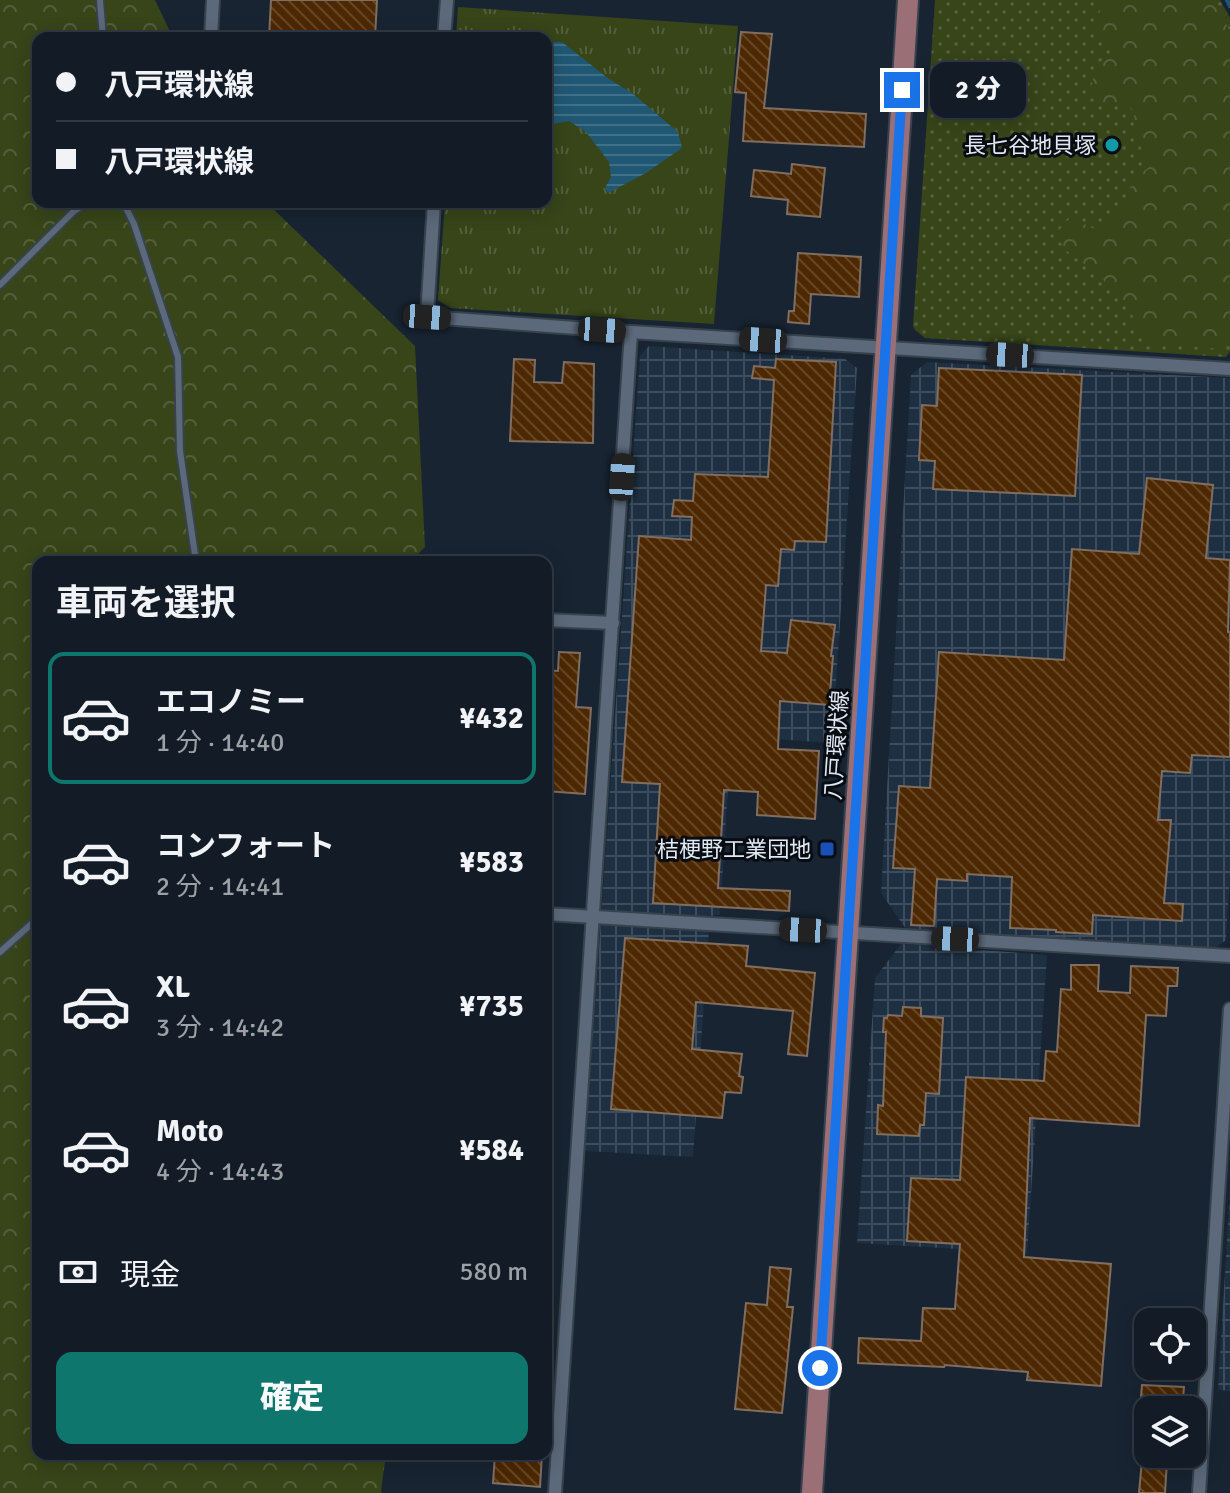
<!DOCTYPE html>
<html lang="ja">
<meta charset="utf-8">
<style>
body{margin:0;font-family:Signika,"Noto Sans JP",sans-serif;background:#1b242e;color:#f1f3f6;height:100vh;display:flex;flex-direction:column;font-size:30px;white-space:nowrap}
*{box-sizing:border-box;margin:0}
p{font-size:26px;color:#9ca1a7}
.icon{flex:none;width:44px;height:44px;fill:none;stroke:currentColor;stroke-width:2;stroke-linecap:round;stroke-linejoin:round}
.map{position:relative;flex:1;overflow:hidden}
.details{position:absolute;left:32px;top:556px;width:520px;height:904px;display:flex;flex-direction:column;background:#121b26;border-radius:16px;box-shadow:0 4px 20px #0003,0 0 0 2px #313943}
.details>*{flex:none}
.hud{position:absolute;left:32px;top:32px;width:520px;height:176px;border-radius:16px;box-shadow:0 4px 20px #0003,0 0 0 2px #313943;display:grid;align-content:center;height:176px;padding:0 24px;background:#121b26}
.buttons{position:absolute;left:1134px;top:1308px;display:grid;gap:16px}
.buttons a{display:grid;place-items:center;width:72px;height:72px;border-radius:16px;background:#121b26;box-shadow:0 4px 20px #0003,0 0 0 2px #313943;font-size:40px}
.end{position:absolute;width:36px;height:36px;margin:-18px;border:10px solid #1a73e8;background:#fff;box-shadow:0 0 0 4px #fff}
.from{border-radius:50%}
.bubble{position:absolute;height:56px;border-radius:16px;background:#121b26;box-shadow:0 4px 20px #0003,0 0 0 2px #313943;font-size:26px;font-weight:800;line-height:56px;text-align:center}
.car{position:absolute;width:24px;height:48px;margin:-24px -12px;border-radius:10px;box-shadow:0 0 6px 2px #0007;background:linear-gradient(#222 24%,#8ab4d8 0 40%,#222 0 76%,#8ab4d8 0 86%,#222 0)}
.hud b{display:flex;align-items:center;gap:28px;height:76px;font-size:30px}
.hud b+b{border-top:2px solid #313943}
.hud i{width:20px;height:20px;background:#f1f3f6}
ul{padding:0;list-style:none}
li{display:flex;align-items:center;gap:24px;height:132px;margin:0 16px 12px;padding:0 8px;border:4px solid transparent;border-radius:16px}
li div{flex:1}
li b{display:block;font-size:30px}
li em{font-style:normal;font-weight:800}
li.current{border-color:#0f766e}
li>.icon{width:72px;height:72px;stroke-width:1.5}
h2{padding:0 24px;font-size:36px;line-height:96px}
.pay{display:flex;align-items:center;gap:20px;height:88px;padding:0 24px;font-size:30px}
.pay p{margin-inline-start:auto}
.cta{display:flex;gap:16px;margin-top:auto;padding:16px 24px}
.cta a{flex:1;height:92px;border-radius:16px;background:#0f766e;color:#fff;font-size:32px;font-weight:800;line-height:92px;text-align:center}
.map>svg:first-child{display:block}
.industrial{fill:url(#industrial-grid)}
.grass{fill:url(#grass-dots)}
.forest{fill:url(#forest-crowns)}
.park{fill:url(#park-tufts)}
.water{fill:url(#water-rules)}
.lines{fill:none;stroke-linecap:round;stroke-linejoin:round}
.stream{stroke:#205874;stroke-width:4}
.building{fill:url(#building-back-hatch);stroke:#806e60;stroke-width:2}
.service-casing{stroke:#38424d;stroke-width:10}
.minor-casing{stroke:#38424d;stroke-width:16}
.primary-casing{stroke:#38424d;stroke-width:24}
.service{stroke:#5b697a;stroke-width:6}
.minor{stroke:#5b697a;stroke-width:12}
.primary{stroke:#9b6f76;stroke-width:20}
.route{stroke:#1a73e8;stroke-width:10}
.culture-dot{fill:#0f9aa8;stroke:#080d13;stroke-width:3}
.transit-dot{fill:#1a4fb4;stroke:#080d13;stroke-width:3}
.labels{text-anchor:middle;stroke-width:6;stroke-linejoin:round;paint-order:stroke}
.poi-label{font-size:22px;fill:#e0e9f2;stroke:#080d13;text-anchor:end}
.street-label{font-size:22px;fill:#e0e9f2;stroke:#080d13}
</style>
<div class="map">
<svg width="1230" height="1493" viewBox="0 0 1230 1493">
<defs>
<pattern id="industrial-grid" width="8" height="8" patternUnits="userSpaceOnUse" patternTransform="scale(2)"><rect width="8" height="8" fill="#1d2f41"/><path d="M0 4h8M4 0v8" fill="none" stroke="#3e4d5d"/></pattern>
<pattern id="grass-dots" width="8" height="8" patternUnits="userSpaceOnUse" patternTransform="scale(2)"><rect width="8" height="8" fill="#374519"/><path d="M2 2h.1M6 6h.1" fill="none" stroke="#54603b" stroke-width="1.8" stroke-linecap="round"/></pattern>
<pattern id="forest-crowns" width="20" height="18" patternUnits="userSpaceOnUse" patternTransform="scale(2)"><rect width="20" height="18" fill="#374519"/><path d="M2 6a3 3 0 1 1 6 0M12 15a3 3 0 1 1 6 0" fill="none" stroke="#54603b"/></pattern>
<pattern id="park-tufts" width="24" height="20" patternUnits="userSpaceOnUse" patternTransform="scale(2)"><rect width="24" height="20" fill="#374519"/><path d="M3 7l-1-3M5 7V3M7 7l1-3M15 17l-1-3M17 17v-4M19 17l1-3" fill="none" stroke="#54603b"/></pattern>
<pattern id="water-rules" width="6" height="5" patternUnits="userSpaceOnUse" patternTransform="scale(2)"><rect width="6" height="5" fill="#205874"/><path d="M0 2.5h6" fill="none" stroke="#407088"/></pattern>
<pattern id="building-back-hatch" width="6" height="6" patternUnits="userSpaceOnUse" patternTransform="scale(2)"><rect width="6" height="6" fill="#4d2801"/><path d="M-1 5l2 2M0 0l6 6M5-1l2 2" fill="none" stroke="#664726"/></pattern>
</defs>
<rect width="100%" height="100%" fill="#182432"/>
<!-- industrial -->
<g class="industrial">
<path d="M649,346L845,359L857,368L832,743L731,736L720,915L710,916L693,1157L585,1151L640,355Z"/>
<path d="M927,362L1230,378V873L1226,940L1215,948L906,929L881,893L911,375Z"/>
<path d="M901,944L1047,955L1027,1253L857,1243L875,978Z"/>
<path d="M1230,1191V1391L1218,1390Z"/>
</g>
<!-- grass -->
<path class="grass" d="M935,0H1220L1230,18V351L1226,357L925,338L915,330L913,326Z"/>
<!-- forest -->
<g class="forest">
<path d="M0,0H155L173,38H38V202H266L415,346L425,547L410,562H38V1454H386L381,1490L382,1493H0Z"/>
<path d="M1104,0H1213L1230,31V340L1222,349L1145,343L1131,312L1098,274L1067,251L1055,235L1070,218L1095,229L1116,214L1140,174L1152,165C1138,145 1135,136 1134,111L1124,103H1104L1089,97L1096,66L1118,48L1098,38L1099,14Z"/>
</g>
<!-- park -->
<path class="park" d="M458,7L738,26L714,324L450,308L438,300L445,202H546V38H456Z"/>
<!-- water -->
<path class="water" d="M554,42H562L609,79L632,93L678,132L682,148L646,173L608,193L605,188L611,177L609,162L586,132L569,121L546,125V49Z"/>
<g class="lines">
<!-- stream -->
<path class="stream" d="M1227,0L1230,6"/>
</g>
<!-- building -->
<g class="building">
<path d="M271,0H377L375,38H269Z"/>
<path d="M741,32L772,34L764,108L866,114L864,147L743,141L746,93L735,92Z"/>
<path d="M792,164L825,168L820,217L787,214L788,200L751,196L754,170L791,174Z"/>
<path d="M798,253L861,257L859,297L811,294L809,324L788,322L789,311H794Z"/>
<path d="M514,359L535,360L534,382L562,383L564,362L594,364L593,443L510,441Z"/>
<path d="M776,359L836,362L826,542L795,541L794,550L781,549L778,586L766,585L761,651L787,653L791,620L835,625L831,656H833L829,705L780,701L778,749L819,751L815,819L757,815L758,792L724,790L718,888L790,891L789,911L653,903L660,784L622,782L639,536L691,540L692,517L672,516L674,500L693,501L695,474L768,477L774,380L752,378L754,366L775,368Z"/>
<path d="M939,368L1082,375L1075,496L933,489L935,461L919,460L922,405L937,406Z"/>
<path d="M1147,478L1213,485L1206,558L1230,560L1228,632H1230V757L1192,755L1190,773L1162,771L1158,820H1171L1164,903L1183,904L1182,921L1093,915L1092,934L1056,932V930L1010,928L1012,877L967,874V881L937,879L934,926L911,925L915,869L893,868L899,786L930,788L939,652L1064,660L1072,549L1139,554Z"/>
<path d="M559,652L580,653L576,707L591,708L585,794L546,791V670L558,671Z"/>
<path d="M625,938L748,946L746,966L815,973L807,1056L788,1054L793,1011L696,1002L692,1049L742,1054L739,1076L743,1077L741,1093L725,1092L722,1118L611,1109Z"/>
<path d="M1071,965H1099L1098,991L1130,993L1131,966L1178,968L1177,986H1168L1166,1016L1146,1015L1139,1126L1030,1118L1024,1257L1111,1264L1101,1386L1027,1380L1028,1372L945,1365L944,1367L858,1363L859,1338L921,1341L923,1308L955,1309L960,1244L907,1241L911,1178L960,1180L966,1077L1044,1081L1046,1051L1057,1052L1061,989L1071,990Z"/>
<path d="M903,1007L921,1008V1016L943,1018L939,1094L926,1093L924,1125H920L919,1136L877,1134L878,1105L883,1106L886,1032H883L884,1018H887L888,1015L902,1016Z"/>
<path d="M770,1267L791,1269L787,1307H793L782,1413L735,1409L746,1303L767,1305Z"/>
<path d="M1142,1385L1184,1387L1182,1410H1140Z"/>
<path d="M495,1454H542L540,1487L493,1483Z"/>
<path d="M1142,1460L1167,1461L1165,1493H1139Z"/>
</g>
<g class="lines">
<!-- service casing -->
<g class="service-casing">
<g id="service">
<path d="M100,0L103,38"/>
<path d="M123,202L134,224L178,357L180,451L196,562"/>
<path d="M0,285L74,211L88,202"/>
<path d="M0,952L38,918"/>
</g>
</g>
<!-- minor casing -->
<g class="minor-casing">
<g id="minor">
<path d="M211,38L213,0"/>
<path d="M444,38L447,0"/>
<path d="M434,202L427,317L631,332L1230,369"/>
<path d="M546,620L613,623"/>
<path d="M546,914L1230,956"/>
<path d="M555,1493L631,332"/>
<path d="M1199,1493L1230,1009"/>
</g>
</g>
<!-- primary casing -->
<g class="primary-casing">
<path id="primary" d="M812,1493L908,0"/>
</g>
<!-- service -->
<use href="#service" class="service"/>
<!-- minor -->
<use href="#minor" class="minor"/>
<!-- primary -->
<use href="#primary" class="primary"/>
</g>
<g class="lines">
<!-- route -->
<path class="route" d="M820,1368L902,90"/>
</g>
<!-- markers -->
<circle class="culture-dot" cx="1112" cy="145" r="8"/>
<rect class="transit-dot" x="819" y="841" width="16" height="16" rx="4"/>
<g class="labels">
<!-- poi labels -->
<g class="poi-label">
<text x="1096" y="153">長七谷地貝塚</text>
<text x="811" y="857">桔梗野工業団地</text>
</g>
<!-- street labels -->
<g class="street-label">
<text transform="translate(836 745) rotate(-86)" y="8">八戸環状線</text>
</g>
</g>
</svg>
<div class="buttons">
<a><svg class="icon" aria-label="locate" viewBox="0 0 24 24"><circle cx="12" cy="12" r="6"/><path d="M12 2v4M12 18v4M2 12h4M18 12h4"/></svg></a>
<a><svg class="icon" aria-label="layers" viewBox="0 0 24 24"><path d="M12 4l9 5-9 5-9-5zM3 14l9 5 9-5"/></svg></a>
</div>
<i class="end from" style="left:820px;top:1368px"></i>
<i class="end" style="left:902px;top:90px"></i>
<div class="bubble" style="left:930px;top:62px;width:96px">2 分</div>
<i class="car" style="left:427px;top:317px;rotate:94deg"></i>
<i class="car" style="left:602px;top:330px;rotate:94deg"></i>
<i class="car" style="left:763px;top:340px;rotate:274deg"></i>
<i class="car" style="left:1010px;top:355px;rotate:273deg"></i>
<i class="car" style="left:622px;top:477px;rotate:4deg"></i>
<i class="car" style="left:803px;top:930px;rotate:273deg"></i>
<i class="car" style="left:955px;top:939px;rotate:273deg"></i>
<div class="hud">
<b><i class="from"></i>八戸環状線</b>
<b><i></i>八戸環状線</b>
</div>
<section class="details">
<h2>車両を選択</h2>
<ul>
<li class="current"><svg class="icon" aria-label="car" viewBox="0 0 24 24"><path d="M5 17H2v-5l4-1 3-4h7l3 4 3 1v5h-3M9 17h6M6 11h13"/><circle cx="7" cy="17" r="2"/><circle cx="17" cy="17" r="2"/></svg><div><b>エコノミー</b><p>1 分 · 14:40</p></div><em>¥432</em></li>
<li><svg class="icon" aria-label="car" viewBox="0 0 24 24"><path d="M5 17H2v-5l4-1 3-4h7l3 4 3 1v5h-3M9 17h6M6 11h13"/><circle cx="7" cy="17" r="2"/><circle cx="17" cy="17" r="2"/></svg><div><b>コンフォート</b><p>2 分 · 14:41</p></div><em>¥583</em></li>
<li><svg class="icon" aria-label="car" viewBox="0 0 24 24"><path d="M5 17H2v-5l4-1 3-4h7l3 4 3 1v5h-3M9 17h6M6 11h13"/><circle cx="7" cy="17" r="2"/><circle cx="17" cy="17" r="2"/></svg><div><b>XL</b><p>3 分 · 14:42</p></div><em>¥735</em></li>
<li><svg class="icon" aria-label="car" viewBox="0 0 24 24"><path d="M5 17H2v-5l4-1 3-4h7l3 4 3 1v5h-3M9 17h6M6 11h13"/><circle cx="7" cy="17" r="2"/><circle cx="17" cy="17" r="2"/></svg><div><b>Moto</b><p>4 分 · 14:43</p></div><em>¥584</em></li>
</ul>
<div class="pay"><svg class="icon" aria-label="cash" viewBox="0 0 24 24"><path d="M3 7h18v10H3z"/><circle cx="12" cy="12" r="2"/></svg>現金<p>580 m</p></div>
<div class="cta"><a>確定</a></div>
</section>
</div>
